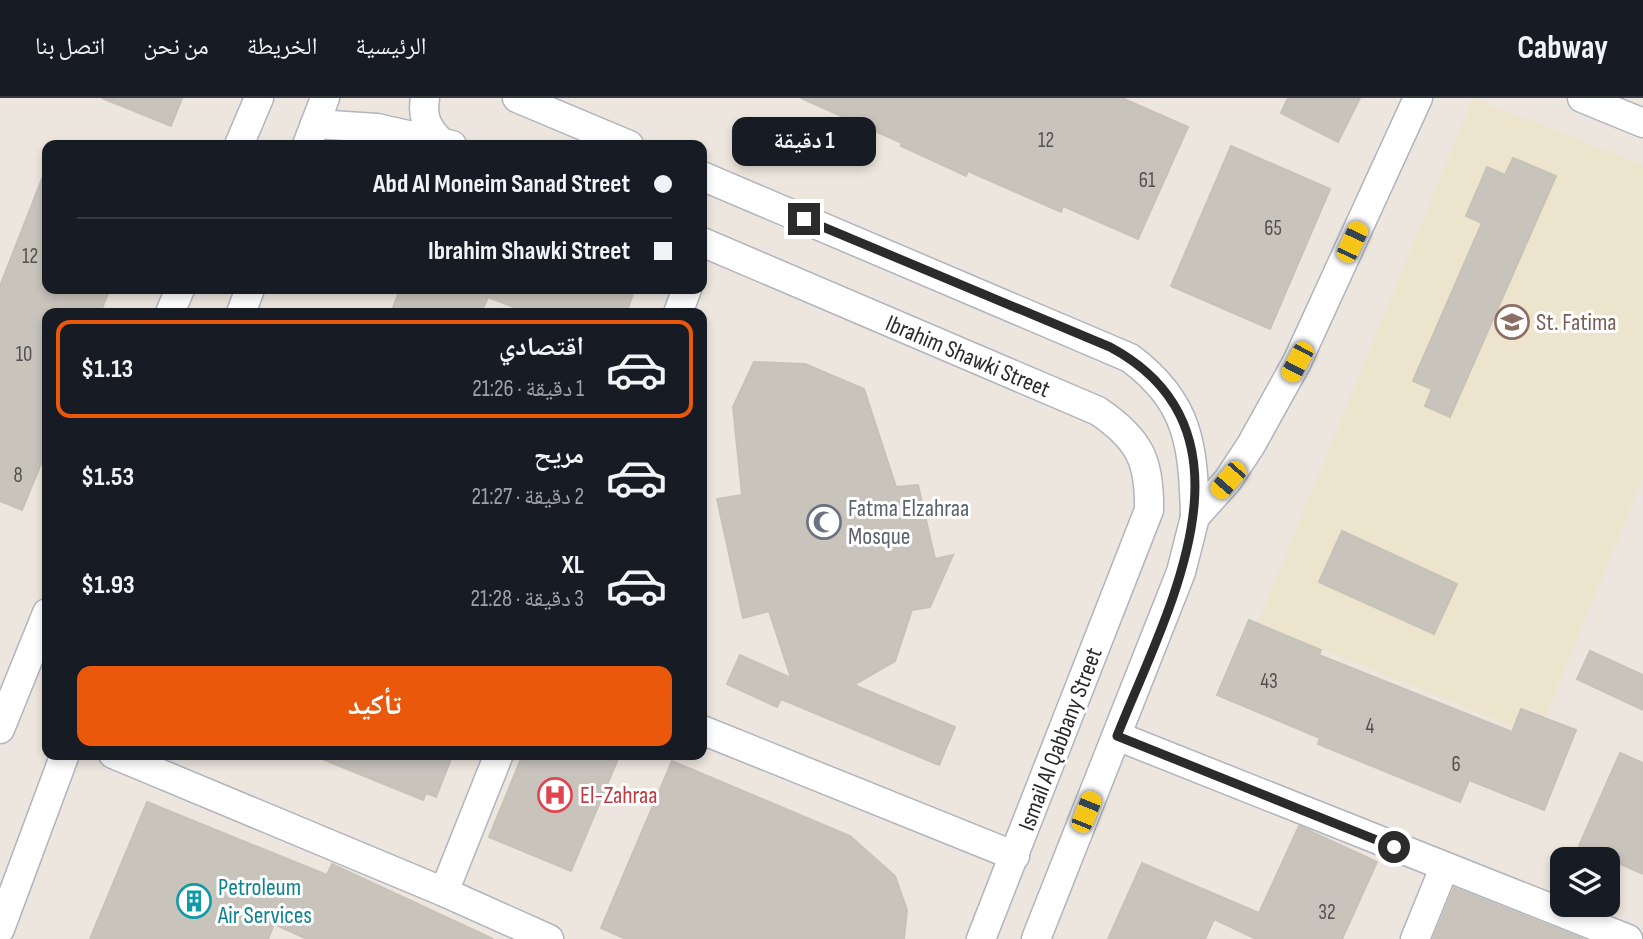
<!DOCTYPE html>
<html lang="ar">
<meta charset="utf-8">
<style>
body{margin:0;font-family:"Sofia Sans Condensed","Noto Naskh Arabic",sans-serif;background:#242831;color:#f1f3f6;direction:rtl;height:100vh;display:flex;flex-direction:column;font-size:26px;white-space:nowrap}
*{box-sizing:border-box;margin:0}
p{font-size:23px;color:#9ea1a6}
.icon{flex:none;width:38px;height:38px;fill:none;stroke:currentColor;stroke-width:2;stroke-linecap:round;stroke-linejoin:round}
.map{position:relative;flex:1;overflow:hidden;direction:ltr}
.sheet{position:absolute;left:42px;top:210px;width:665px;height:452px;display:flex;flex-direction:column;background:#171b24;border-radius:14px;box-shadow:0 4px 10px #0003;direction:rtl}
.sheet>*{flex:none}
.top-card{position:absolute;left:42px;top:42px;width:665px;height:154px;border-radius:14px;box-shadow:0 4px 10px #0003;direction:rtl;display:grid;align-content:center;height:154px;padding:0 35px;background:#171b24}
.controls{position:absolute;left:1550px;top:749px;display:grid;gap:14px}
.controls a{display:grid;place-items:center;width:70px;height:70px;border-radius:14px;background:#171b24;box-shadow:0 4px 10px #0003;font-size:35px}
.end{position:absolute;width:32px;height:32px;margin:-16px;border:9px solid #2b2b2b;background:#fff;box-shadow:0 0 0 4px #fff}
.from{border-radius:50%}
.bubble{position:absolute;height:49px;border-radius:14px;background:#171b24;box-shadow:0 4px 10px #0003;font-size:23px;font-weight:700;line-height:49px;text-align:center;direction:rtl}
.car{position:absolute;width:21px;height:42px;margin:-21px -10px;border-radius:9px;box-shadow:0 0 5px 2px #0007;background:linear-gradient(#f5c518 24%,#345 0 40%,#f5c518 0 76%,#345 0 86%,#f5c518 0)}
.top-card b{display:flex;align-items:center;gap:24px;height:66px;font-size:26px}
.top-card b+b{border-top:2px solid #363941}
.top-card i{width:18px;height:18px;background:#f1f3f6}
ul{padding:12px 0 0;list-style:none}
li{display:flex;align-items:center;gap:21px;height:98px;margin:0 14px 10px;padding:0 21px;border:4px solid transparent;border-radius:14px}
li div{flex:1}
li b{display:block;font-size:26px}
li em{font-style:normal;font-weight:700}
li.active{border-color:#ea580c}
li>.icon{width:63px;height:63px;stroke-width:1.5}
.primary-button{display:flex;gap:14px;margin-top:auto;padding:14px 35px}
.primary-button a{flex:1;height:80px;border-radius:14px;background:#ea580c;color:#fff;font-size:28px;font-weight:700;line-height:80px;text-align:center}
header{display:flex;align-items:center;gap:42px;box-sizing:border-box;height:98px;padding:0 35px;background:#171b24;border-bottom:2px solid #363941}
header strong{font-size:33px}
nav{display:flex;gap:38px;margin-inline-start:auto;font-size:24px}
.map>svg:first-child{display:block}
.education{fill:#ede4ce}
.building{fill:#c8c4bc;stroke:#c7c2b8;stroke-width:2}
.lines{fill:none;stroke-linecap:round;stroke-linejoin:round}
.minor-casing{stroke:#b1b4be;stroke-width:31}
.minor{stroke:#fff;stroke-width:28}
.route{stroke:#2b2b2b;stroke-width:9}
.labels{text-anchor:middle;stroke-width:6;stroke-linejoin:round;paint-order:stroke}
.number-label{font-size:21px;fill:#52514f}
.education-label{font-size:24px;fill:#785e54;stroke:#fff;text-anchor:start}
.street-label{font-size:24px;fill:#2b2b2b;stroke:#fff}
.worship-label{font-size:24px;fill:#5b616d;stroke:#fff;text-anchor:start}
.health-label{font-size:24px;fill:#be3a42;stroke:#fff;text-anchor:start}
.culture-label{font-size:24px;fill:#0d838f;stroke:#fff;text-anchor:start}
</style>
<header>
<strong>Cabway</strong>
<nav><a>الرئيسية</a><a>الخريطة</a><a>من نحن</a><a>اتصل بنا</a></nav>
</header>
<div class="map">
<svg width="1643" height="841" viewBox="0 0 1643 841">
<rect width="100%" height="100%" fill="#ece6de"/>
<!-- education -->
<path class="education" d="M1473,0L1643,67V380L1537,639L1258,525Z"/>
<!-- building -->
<g class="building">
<path d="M102,0H182L171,28Z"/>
<path d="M801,0H1122L1188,29L1138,141L1063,108L1061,114L968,73L966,78L901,48L902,45Z"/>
<path d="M1288,0H1360L1338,44L1281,15Z"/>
<path d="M1231,48L1330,91L1270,231L1171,188Z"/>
<path d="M1513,60L1556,78L1450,319L1425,308L1432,291L1413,283L1482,125L1466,118L1487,69L1505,77Z"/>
<path d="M45,73L47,191H110L100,215H47V351L22,412L0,403V188Z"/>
<path d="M400,191H619L633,196L626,215H529L488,199L481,215H391Z"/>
<path d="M754,264L805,266L864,291L896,389L918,387L935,461L953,457L930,509L912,512L895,563L854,587L955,629L939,667L781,601L777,609L727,586L740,557L791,580L769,513L743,520L717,401L742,397L733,309Z"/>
<path d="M1342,433L1457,486L1434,536L1319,484Z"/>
<path d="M1249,522L1321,552L1319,557L1512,634L1521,611L1576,632L1544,712L1469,682L1460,704L1318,646L1320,640L1217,597Z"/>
<path d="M1590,553L1643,577V612L1577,581Z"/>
<path d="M1620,655L1643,665V776L1579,748Z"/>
<path d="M310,656H453L436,699L426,695L423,702Z"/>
<path d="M523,656H620L571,773L489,739Z"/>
<path d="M672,663L850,738L895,778L907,812L904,841H626L601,830Z"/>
<path d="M147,704L327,777L332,766L493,841H307L274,826L268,841H90Z"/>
<path d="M1299,728L1377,764L1342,841H1256L1214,821L1205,841H1108L1142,765L1259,815Z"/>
<path d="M1454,790L1583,841H1433Z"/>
</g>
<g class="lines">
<!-- minor casing -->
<g class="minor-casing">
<g id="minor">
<path d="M425,0C422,18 426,28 439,42"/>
<path d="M517,0L629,47"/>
<path d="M1582,0L1643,25"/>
<path d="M315,26L377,30L452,47"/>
<path d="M239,47L259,0"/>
<path d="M307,47L325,0"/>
<path d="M702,78L1130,260C1190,305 1193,348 1195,419"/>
<path d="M702,144L1098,313C1139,341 1150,362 1149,412L981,841"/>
<path d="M170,215L180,191"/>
<path d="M241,215L250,191"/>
<path d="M678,215L687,191"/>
<path d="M0,631L47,515"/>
<path d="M702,632L1015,758"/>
<path d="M1117,638L1628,841"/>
<path d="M113,656L444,794L549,841"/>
<path d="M444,794L499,656"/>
<path d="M0,831L65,656"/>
<path d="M1036,841L1181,474L1195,419L1228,382L1251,347L1297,264L1418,0"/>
<path d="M1415,841L1444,770"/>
</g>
</g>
<!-- minor -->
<use href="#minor" class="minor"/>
</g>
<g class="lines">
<!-- route -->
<path class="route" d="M804,121L1110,249C1269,334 1165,517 1117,638L1394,749"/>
</g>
<!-- icons -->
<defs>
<g id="school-ring" transform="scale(1.75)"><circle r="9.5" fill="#fff" stroke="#8d6e63" stroke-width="1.5"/><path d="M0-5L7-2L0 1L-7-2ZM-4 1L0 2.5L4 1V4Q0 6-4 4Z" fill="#8d6e63"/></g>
<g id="mosque-ring" transform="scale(1.75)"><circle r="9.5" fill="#fff" stroke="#6b7280" stroke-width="1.5"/><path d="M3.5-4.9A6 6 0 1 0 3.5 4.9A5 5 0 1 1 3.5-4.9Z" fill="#6b7280"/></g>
<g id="hospital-ring" transform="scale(1.75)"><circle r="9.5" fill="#fff" stroke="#e0444e" stroke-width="1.5"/><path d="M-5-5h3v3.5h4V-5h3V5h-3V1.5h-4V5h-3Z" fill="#e0444e"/></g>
<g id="building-ring" transform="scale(1.75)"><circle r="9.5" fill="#fff" stroke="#0f9aa8" stroke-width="1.5"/><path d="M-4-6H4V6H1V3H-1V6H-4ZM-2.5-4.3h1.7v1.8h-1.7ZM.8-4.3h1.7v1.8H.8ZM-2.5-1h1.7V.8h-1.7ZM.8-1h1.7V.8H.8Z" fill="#0f9aa8"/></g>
</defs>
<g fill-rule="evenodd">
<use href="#school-ring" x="1512" y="224"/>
<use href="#mosque-ring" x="824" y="424"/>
<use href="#hospital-ring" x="555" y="697"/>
<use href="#building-ring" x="194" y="803"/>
</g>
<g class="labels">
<!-- number labels -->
<g class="number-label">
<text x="1046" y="49">12</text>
<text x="1147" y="89">61</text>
<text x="1273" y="137">65</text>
<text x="30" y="165">12</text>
<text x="24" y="263">10</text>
<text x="18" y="384">8</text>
<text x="1269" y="590">43</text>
<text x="1370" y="635">4</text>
<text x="1456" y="673">6</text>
<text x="1327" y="821">32</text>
</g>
<!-- education labels -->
<g class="education-label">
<text x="1536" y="232">St. Fatima</text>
</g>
<!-- street labels -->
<g class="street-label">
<text transform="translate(968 258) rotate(23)" y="8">Ibrahim Shawki Street</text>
<text transform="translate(1060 641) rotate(-69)" y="8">Ismail Al Qabbany Street</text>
</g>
<!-- worship labels -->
<g class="worship-label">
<text x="848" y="418">Fatma Elzahraa<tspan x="848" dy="28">Mosque</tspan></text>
</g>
<!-- health labels -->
<g class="health-label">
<text x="580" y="705">El-Zahraa</text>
</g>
<!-- culture labels -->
<g class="culture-label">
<text x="218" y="797">Petroleum<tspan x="218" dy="28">Air Services</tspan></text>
</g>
</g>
</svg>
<div class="controls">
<a><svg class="icon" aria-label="layers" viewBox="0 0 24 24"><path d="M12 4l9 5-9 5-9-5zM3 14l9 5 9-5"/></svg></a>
</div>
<i class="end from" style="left:1394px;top:749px"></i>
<i class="end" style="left:804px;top:121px"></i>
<div class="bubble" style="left:732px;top:19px;width:144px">1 دقيقة</div>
<i class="car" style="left:1352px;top:144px;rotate:25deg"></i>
<i class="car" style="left:1297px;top:264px;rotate:208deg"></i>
<i class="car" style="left:1228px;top:382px;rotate:221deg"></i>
<i class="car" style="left:1086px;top:714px;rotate:22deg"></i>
<div class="top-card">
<b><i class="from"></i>Abd Al Moneim Sanad Street</b>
<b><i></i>Ibrahim Shawki Street</b>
</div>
<section class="sheet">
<ul>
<li class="active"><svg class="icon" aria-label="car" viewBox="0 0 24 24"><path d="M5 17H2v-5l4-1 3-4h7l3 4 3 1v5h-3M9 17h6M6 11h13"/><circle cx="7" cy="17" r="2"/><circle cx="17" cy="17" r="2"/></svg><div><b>اقتصادي</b><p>1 دقيقة · 21:26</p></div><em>$1.13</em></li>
<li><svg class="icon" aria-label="car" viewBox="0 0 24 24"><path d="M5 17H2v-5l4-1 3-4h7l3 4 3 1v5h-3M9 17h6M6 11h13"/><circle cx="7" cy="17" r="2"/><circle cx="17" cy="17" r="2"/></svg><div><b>مريح</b><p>2 دقيقة · 21:27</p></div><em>$1.53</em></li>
<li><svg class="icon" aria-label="car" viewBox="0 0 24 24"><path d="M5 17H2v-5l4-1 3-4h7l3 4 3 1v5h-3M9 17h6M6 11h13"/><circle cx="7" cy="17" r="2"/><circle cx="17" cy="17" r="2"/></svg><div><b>XL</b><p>3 دقيقة · 21:28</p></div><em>$1.93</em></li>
</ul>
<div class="primary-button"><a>تأكيد</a></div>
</section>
</div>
